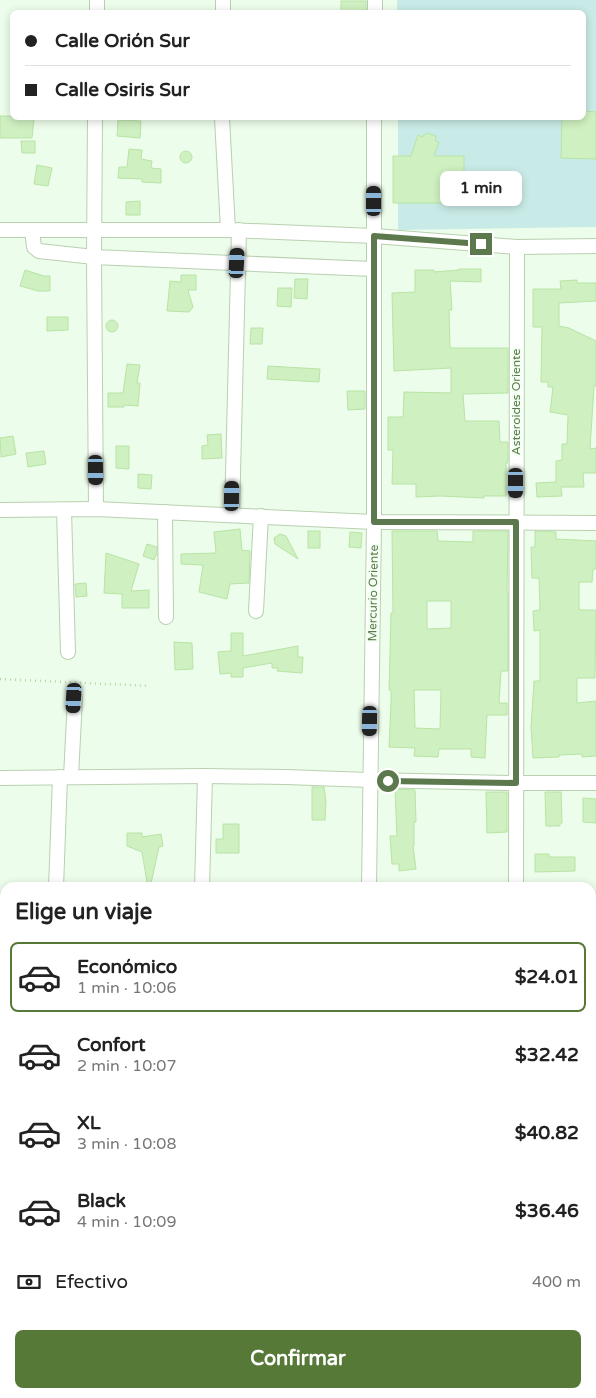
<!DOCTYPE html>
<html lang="es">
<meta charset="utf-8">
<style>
body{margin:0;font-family:"Varela Round",sans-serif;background:#f2f2f2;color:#222;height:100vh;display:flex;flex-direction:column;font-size:19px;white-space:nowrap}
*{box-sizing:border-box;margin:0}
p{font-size:16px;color:#767676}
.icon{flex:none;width:28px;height:28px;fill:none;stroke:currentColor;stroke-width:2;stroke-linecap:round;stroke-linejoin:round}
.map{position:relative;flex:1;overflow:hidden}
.details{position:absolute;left:0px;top:882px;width:596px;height:516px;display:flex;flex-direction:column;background:#fff;border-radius:15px 15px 0 0;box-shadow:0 2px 8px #0003}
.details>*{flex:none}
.banner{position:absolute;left:10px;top:10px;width:576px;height:110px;border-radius:8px;box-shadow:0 2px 8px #0003;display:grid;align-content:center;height:110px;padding:0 15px;background:#fff}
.end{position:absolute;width:22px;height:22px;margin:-11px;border:6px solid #5c794e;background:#fff;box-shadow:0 0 0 2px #fff}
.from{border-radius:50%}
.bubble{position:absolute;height:35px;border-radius:8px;background:#fff;box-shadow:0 2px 8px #0003;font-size:16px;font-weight:700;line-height:35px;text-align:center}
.car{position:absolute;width:15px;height:30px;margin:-15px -8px;border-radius:6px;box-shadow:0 0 4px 1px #0007;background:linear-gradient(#222 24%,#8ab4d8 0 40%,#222 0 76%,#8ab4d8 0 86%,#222 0)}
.banner b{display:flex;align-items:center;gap:18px;height:48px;font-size:19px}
.banner b+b{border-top:1px solid #e0e0e0}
.banner i{width:12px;height:12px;background:#222}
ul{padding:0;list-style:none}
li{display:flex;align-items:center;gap:15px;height:70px;margin:0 10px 8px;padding:0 5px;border:2px solid transparent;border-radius:8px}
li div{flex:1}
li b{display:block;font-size:19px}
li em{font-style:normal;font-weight:700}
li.selected{border-color:#577938}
li>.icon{width:45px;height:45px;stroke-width:1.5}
h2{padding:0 15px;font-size:22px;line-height:60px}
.pay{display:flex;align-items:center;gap:12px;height:55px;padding:0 15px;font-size:19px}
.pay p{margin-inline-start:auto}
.cta{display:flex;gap:10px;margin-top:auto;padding:10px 15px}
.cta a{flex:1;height:58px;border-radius:8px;background:#577938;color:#fff;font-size:20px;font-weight:700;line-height:58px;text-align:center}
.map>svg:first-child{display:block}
.green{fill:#c9ebe7}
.building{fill:#cff0c1;stroke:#b8e4a4;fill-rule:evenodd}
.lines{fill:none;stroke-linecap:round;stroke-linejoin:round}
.street-casing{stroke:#b8d0b0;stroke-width:16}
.path{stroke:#b5d8a5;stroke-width:2.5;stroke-dasharray:1 4;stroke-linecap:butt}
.street{stroke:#fff;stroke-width:14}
.route{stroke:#5c794e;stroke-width:6}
.labels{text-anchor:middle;stroke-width:4.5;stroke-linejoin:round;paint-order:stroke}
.street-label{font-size:12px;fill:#5c794e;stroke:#f3fff2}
</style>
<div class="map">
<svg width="596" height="1398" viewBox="0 0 596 1398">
<rect width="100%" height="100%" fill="#edfdeb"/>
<!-- green -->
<path class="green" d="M397,0H596V227L398,230V118H584V12H397Z"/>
<!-- building -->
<g class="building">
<rect x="341" y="1" width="25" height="11"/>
<path d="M584,111L596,112V159L561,158L562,118H584Z"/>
<path d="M0,116H12V118H34L32,138H0Z"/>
<path d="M118,120L141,121L140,138L117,136Z"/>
<path d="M427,133L436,136L435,141L439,142L434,156H464V203H393V156H411L418,135L422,137Z"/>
<path d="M21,141H35V153H22Z"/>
<path d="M129,149L142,150L141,159L152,161L151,168L161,169V183L142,182V179L118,178L119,167H127Z"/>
<circle cx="186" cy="157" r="6"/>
<path d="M37,165L52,168L48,186L34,184Z"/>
<path d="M140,201V215H126V202Z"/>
<path d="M459,269H481V282L450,281L452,310H449L450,348H508V393L463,394L465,421H499L500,442H508V463H506V496H484V498L440,496L416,497V484H392L393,450H388V417H403L404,392L451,393V368L394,371L392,293L415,292V270H434V272L459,270Z"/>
<path d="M25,270L44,276H50V291H38L20,286Z"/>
<path d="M181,275H196V290H188L193,307L189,312L167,311L170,281L181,282Z"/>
<path d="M295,279H308L307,299L294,298Z"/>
<path d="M577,280V283H596V301L559,303V326L569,328L596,341V386H594L590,449L596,448V473H583L584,487H561L562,496L537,497L536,483L556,482V461L562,460V444H567L568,415L550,412L553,387H548V382H541L542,327H533V289H561L560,281Z"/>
<path d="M278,288H292L291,307L277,306Z"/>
<path d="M47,317H68V330L47,331Z"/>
<circle cx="112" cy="326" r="6"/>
<path d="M251,328H263L262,344H250Z"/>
<path d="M127,364L140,365L137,383H140L138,406L124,405V407H108V393H123Z"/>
<path d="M268,366L320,369L319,382L267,379Z"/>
<path d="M347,391H365V409L348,410Z"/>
<path d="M221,434L222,458L202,459V446L208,445L207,435Z"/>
<path d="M13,436L16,454L1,457L0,438Z"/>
<path d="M116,446H129V469L116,468Z"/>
<path d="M44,451L46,464L28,467L26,453Z"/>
<path d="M138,474L152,475L151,489L138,488Z"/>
<path d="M240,529L242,550L250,551L249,583L230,584L227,599L199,592L203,565L181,564V554L216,553L214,532Z"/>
<rect x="308" y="531" width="12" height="17"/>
<path d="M392,531H437L438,541L473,542V531H508L507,592H508V671H501L499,703H507V715H487L485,758L471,757V749H439L438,757L414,756L415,748L389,747L391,703V690H389L390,654L391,613H393ZM427,601H451V628L427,629ZM414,690H441L440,729L415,728Z"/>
<path d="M535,531L556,532V539L596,541V569H593L592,582H579V609L581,610H596L595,678H577V703L596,701V756L582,757V754L559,755V757L533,758L531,727L534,681H540V630L534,631L533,611L540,610L539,578H532L531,547H535Z"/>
<path d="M350,532L362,533L361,548L349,547Z"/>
<path d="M280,534L286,536L298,559L275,544L274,538Z"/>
<path d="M147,544L157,547V553L154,560L143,556Z"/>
<path d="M106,553L139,564L131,591L149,590V608H122V594L104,593Z"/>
<path d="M86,583L87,596L76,597L75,584Z"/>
<path d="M231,633H243V656L298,646V657H303L302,673L277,671L278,668H272V663L243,668V677H231V673L220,674L218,652L231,651Z"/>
<path d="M174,642L192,643L193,669L175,670Z"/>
<path d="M312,787H324L326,801L325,820H312Z"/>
<path d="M395,789L415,790L416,822H414V846H413L416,869L399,871V864H392L390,836H397Z"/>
<path d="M486,792H507V832L487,833Z"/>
<path d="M545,792H561L562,823H560V826H546Z"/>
<path d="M583,798L596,799V823L583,822Z"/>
<path d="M223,824H239V853H216V839H223Z"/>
<path d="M127,833H142V837L161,834L163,846L159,847L150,888H148L142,852L127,846Z"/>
<path d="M535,854H549V857H575V871L535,872Z"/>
</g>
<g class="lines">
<!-- street casing -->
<g class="street-casing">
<g id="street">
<path d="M97,12V0"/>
<path d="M223,12V0"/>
<path d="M375,12V0"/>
<path d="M222,118L228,230"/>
<path d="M0,230H228L374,236L517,247L596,246"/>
<path d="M32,230L34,247L39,251L94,257L95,118"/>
<path d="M96,509L94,257L373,269"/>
<path d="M0,510L96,509L374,522L596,523"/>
<path d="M64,510L68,652"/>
<path d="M165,512L166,617"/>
<path d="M232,515L239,230"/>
<path d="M256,611L261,516"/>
<path d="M71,777L75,698"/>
<path d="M0,778L205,776L286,777L369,780L516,783H596"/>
<path d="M56,888L60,777"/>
<path d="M202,888L205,776"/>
<path d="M369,888L374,522V118"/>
<path d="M516,888L517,247"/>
<path d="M0,1091H5"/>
<path d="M591,1092H596"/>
<path d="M591,1362H596"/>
<path d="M0,1383L5,1384"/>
<path d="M58,1394L83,1396L219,1394"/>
<path d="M250,1394H375L484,1398"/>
<path d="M513,1398V1394"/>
</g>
</g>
<!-- path -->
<path class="path" d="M0,679L150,686"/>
<!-- street -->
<use href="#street" class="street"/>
</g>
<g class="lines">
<!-- route -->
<path class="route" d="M388,781L516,783V522H374V236L481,244"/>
</g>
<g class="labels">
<!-- street labels -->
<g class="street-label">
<text transform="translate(516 402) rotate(-90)" y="4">Asteroides Oriente</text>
<text transform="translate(373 593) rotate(-89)" y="4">Mercurio Oriente</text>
</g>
</g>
</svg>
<i class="end from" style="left:388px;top:781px"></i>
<i class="end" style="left:481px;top:244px"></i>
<div class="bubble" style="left:440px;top:171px;width:82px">1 min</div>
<i class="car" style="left:374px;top:201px;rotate:0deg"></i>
<i class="car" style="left:237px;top:263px;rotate:3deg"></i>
<i class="car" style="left:96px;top:470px;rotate:179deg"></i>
<i class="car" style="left:516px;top:483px;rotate:180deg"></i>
<i class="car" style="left:232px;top:496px;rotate:1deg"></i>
<i class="car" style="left:74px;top:698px;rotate:183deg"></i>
<i class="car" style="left:370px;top:721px;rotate:181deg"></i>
<div class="banner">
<b><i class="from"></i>Calle Orión Sur</b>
<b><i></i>Calle Osiris Sur</b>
</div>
<section class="details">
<h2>Elige un viaje</h2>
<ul>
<li class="selected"><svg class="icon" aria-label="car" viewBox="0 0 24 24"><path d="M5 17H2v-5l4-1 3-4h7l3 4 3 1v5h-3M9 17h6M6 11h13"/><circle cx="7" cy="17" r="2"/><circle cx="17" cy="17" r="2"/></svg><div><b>Económico</b><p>1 min · 10:06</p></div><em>$24.01</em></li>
<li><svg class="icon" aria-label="car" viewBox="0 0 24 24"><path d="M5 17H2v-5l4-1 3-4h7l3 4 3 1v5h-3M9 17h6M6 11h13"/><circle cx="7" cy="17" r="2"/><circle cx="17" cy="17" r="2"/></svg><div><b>Confort</b><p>2 min · 10:07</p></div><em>$32.42</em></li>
<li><svg class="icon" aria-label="car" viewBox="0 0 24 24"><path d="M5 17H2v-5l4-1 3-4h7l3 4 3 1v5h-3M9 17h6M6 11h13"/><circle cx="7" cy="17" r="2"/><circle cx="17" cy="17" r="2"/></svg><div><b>XL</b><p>3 min · 10:08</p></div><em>$40.82</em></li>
<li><svg class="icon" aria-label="car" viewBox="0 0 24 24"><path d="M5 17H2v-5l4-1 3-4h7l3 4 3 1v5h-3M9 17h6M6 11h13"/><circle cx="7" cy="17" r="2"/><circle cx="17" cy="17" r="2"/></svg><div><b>Black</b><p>4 min · 10:09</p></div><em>$36.46</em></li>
</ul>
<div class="pay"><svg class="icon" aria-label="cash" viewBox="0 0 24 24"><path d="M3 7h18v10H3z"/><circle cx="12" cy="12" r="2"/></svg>Efectivo<p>400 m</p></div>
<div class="cta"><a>Confirmar</a></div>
</section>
</div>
